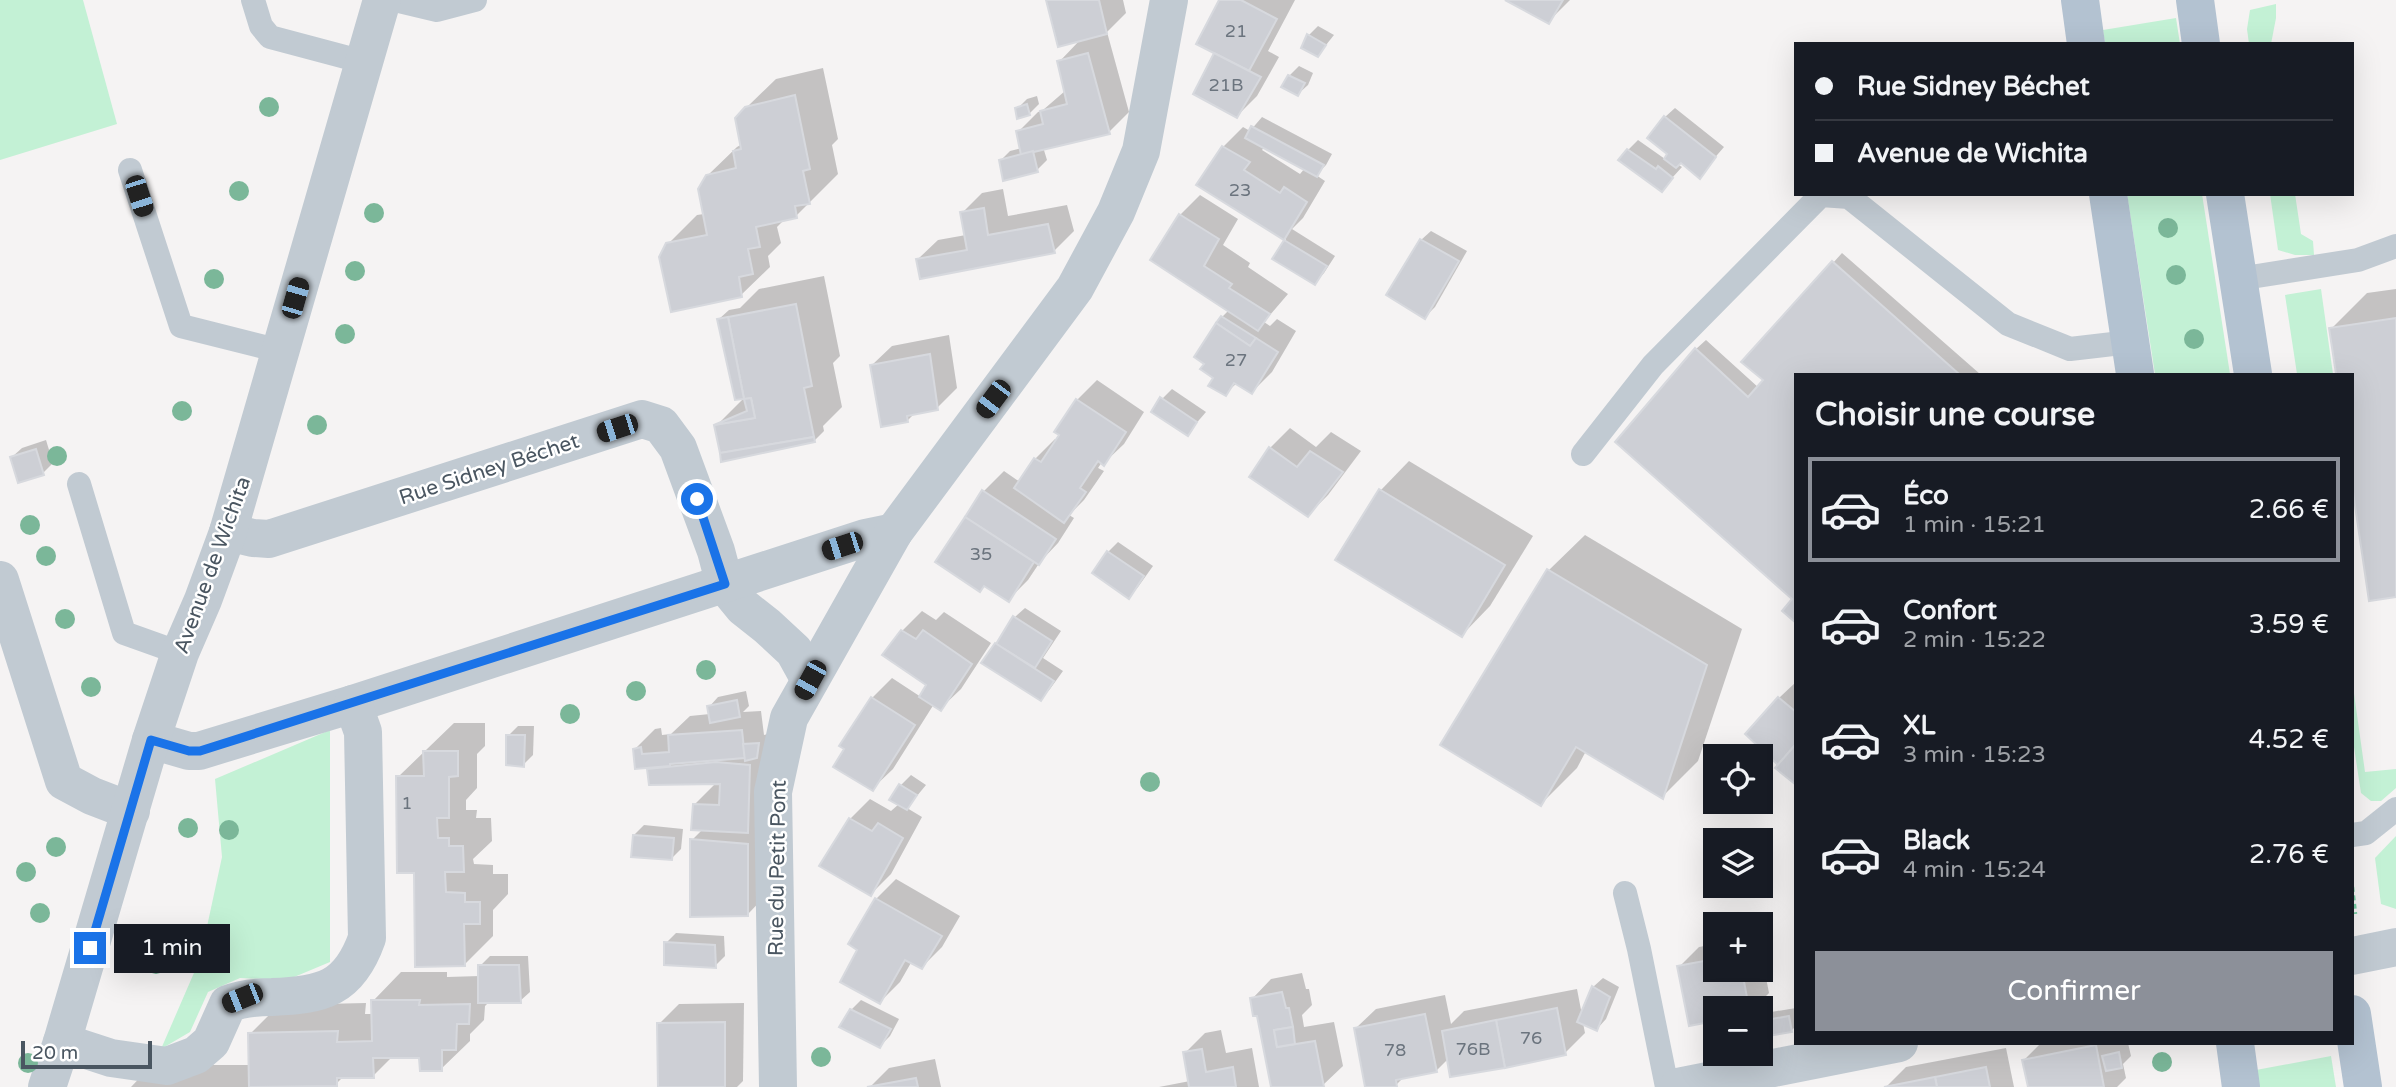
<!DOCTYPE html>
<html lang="fr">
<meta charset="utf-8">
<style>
body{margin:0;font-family:"Varela Round",sans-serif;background:#20242c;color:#f1f3f6;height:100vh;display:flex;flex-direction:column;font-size:26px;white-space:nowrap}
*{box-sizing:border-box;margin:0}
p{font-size:23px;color:#9ea1a6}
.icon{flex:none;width:38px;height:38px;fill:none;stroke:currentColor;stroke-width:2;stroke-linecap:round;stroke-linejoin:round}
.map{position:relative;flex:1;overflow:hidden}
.panel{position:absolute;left:1794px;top:373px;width:560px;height:672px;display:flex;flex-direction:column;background:#171b24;border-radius:0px;box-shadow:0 7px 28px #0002}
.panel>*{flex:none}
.hud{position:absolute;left:1794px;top:42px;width:560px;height:154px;border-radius:0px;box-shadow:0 7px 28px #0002;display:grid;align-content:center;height:154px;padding:0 21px;background:#171b24}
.controls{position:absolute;left:1703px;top:744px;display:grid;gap:14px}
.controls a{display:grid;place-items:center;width:70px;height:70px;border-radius:0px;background:#171b24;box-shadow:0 7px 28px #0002;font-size:35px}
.scale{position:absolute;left:21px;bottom:18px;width:131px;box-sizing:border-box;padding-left:7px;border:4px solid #4a5661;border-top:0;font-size:19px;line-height:24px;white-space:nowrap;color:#4a5661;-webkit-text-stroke:5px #fff;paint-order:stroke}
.end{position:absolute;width:32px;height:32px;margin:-16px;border:9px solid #1a73e8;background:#fff;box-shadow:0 0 0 4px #fff}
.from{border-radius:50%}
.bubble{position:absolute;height:49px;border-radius:0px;background:#171b24;box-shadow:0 7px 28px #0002;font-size:23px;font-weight:600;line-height:49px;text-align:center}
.car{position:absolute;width:21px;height:42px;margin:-21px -10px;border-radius:9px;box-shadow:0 0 5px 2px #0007;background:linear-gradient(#222 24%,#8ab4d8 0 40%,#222 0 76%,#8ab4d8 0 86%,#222 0)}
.hud b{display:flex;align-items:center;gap:24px;height:66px;font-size:26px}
.hud b+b{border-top:2px solid #363941}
.hud i{width:18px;height:18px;background:#f1f3f6}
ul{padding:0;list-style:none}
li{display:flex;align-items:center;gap:21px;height:105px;margin:0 14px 10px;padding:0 7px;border:4px solid transparent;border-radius:0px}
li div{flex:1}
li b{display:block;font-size:26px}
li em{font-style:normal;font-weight:600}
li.active{border-color:#8c9099}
li>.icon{width:63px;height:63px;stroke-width:1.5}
h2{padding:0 21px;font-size:32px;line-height:84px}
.action{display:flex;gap:14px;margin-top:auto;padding:14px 21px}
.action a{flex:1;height:80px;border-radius:0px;background:#8c9099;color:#fff;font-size:28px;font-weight:600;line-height:80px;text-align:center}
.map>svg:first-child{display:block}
.green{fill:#c3f1d5}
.shadow{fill:#0003;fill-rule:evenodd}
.building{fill:#cdcfd5;stroke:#d7d9de;stroke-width:2}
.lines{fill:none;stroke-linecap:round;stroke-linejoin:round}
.path{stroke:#7ad0a6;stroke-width:4.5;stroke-dasharray:5 3.5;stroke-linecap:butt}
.service{stroke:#c1cad2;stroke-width:24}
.minor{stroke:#c1cad2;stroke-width:38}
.tertiary{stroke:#c1cad2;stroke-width:38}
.primary{stroke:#b3c2d1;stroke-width:38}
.tree{fill:#7bb799}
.route{stroke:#1a73e8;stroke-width:9}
.labels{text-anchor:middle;stroke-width:5;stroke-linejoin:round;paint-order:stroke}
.number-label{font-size:18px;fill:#6b747e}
.street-label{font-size:21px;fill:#4a5661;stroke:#fff}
</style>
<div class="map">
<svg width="2396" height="1087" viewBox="0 0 2396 1087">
<rect width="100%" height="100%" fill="#f5f3f3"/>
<!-- green -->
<g class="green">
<path d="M0,0H83L117,124L0,160Z"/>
<path d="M2276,4V18L2271,44H2249L2247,29L2250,10Z"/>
<path d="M2176,18L2180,44H2105L2103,30Z"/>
<path d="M2127,194H2202L2230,374H2155Z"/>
<path d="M2270,194H2295L2301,234L2313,241L2314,255H2295L2278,250Z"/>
<path d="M2321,289L2333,374H2297L2285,295Z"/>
<path d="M2352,679L2365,772L2396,769V788L2381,801H2371L2361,793L2352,734Z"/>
<path d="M330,730V962L287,980L240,978L208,992L190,1032L161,1049L200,959L222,857L215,779Z"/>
<path d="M2396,836V909L2381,904L2375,858Z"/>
<path d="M2331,1056L2336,1087H2259L2256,1070Z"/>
</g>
<!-- shadow -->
<g class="shadow">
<path d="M1047,0H1123L1126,13L1107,32L1129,112L1109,132L1043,147L1047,160L1037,170L1000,161L1010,151L1022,148L1018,132L1038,112L1043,110L1065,91L1059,62L1081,39Z"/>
<path d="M1221,0H1295L1268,51L1279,57L1257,96L1237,116L1217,52Z"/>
<path d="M1508,0H1570L1548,22Z"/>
<path d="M1318,26L1334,35L1318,55L1309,35Z"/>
<path d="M1299,66L1313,73L1308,85L1298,94L1289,76Z"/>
<path d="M823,68L838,139L832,145L838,174L796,216L785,219L777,227L781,243L768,256L770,267L741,295L668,244L697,215L704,214L707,176L737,147L742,144L746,108L776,79Z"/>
<path d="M1037,96L1039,104L1029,114L1017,109L1027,99Z"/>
<path d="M1675,108L1724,147L1699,176L1680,161L1677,164L1682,167L1662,189L1628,150L1638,140L1665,159L1670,153L1665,117Z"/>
<path d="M1262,117L1332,154L1326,165L1316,175L1325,181L1303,218L1292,229L1335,256L1324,273L1315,283L1274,258L1286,239L1199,185L1223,147L1243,127L1250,131ZM1265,146L1305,168L1300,174L1262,150Z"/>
<path d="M1003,189L1008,216L1067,205L1074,231L1054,251L918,259L938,240L966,235L962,213L982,193Z"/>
<path d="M1200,195L1238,219L1223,245L1250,263L1248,267L1288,294L1264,322L1270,326L1277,319L1296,331L1272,372L1252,392L1237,383L1226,393L1206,363L1222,317L1229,310L1152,260L1180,215Z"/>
<path d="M1431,231L1467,251L1435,307L1425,317L1421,240Z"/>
<path d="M1842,253L1980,374H1796L1794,599L1696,349L1706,340L1759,388L1833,263Z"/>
<path d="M824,276L840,356L833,363L842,407L823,426L824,431L814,441L716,426L745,397L719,319L729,310L740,308L759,289Z"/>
<path d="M2396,289V596L2352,473V374H2338L2331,329L2367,293Z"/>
<path d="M949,335L957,388L937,408L915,413L907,421L872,365L892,346Z"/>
<path d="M1097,380L1144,412L1124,444L1104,463L1102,462L1098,468L1104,471L1084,500L1069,515L1074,518L1058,543L1040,562L1028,580L1008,600L985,584L938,562L984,491L1004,471L1020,482L1035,459L1055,439L1058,441L1077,400Z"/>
<path d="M1172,389L1206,412L1187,434L1162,399Z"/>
<path d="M1290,428L1316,447L1331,432L1361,451L1328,495L1308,515L1270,448Z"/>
<path d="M46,440L53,463L43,473L12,457L22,448Z"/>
<path d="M1409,461L1533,536L1490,606L1462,635L1338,560L1381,490Z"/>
<path d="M1585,535L1742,629L1698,761L1662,797L1586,751L1577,768L1541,804L1549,570Z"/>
<path d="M1118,542L1153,566L1138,587L1129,597L1094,573L1108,552Z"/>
<path d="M1025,608L1061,631L1043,658L1063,671L1050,689L1041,699L983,663L1015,617Z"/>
<path d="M922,611L936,620L944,612L991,643L961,689L941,708L934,704L893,769L873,788L846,749L872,698L892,678L921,697L929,684L902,631Z"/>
<path d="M1796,682V784L1779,698Z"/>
<path d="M746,691L749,706L743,712L761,711L764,735L768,734L767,894L748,914L692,840L703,829L694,805L717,782L651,783L649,767L635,749L655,729L661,728L662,735L671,734L690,716L710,714L709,707L718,697Z"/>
<path d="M454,723H485V746L477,754V788L466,800V810H477L476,818H491L492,841L473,859L474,864L493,865V874H508V894L493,910V936L464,965L416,871L398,777Z"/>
<path d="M518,726H534L533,755L523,765L508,736Z"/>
<path d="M911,775L926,785L907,808L922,817L891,874L871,894L850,819L870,799L891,811L899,804L901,785Z"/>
<path d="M644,825L683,829L681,849L671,859L634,835Z"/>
<path d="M896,879L960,916L942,947L922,967L912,961L900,982L880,1002L859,949L876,899Z"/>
<path d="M676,933L724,936L725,956L715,966L666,943Z"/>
<path d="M1715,944V970H1760L1761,952L1769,993L1754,1008H1715V1020L1679,967L1699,947Z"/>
<path d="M490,956H528L530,992L520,1001H490L485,1006L484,1020L470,1034V1041L441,1069L421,1057H392L373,1076H344L336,1084L307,1085L305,1087H131L152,1065H250V1034L279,1005L366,1003L365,1014H373V1001L401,972H447V977L480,976V966Z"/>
<path d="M1302,973L1306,989H1309L1312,1005L1302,1015L1304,1027L1334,1022L1343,1066L1323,1085L1273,1087L1258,1014L1252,999L1271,979Z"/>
<path d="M1603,978L1619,987L1606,1019L1597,1029L1583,1023L1585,1033L1565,1053L1449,1058L1436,1071L1404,1077L1396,1085L1367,1087L1356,1028L1376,1009L1445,995L1451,1024L1464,1011L1577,989L1582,1015L1593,987Z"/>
<path d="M861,1000L899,1019L890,1036L880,1046L851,1010Z"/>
<path d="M744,1003L743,1081L737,1087H660L659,1024L679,1004Z"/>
<path d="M1796,1008V1026L1791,1031L1761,1021L1771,1012Z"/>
<path d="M1221,1030L1226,1053L1252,1048L1259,1087H1159L1190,1081L1185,1053L1205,1033Z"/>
<path d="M2041,1043H2119V1045L2128,1043L2131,1056L2123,1064L2126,1078L2117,1087H2030L2024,1060Z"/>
<path d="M2006,1048L2014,1087H1886L1906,1067Z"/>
<path d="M935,1059L941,1087H870L889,1068Z"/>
</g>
<!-- building -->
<g class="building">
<path d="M1046,0H1099L1107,34L1058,47Z"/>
<path d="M1219,0H1241L1277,19L1249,71L1196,44Z"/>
<path d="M1505,0H1563L1549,24Z"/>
<path d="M1307,34L1326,45L1318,57L1301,48Z"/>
<path d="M1088,53L1110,134L1021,155L1016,131L1043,124L1040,111L1067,104L1057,61Z"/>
<path d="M1214,53L1261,77L1237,118L1193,94Z"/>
<path d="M1288,75L1305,83L1298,96L1281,87Z"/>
<path d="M795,95L810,169L803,171L810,204L795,206L797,218L756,227L760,247L748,249L753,274L739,277L742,297L671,312L659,257L666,243L707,235L698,189L706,175L736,168L733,151L741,149L735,118L745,107Z"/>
<path d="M1027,104L1030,115L1017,119L1015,108Z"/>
<path d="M1664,116L1716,157L1700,179L1681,163L1676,168L1664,159L1667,154L1647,138Z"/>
<path d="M1251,126L1324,165L1317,177L1245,138Z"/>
<path d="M1222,146L1250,162L1244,170L1280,193L1284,187L1307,202L1284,240L1196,185Z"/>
<path d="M1627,149L1656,169L1658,166L1673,178L1662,192L1618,160Z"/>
<path d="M1033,151L1038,172L1003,181L999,160Z"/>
<path d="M984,208L988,235L1048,224L1055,253L920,279L916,259L967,250L960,212Z"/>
<path d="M1179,214L1219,239L1204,266L1232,284L1229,288L1270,314L1258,331L1150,260Z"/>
<path d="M1420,239L1459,261L1425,319L1386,295Z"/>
<path d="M1284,240L1327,266L1315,285L1272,259Z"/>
<path d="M1832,261L1959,374H1796V623L1782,611L1792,599L1615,442L1695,348L1748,397L1763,380L1741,362Z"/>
<path d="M796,304L812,386L804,388L814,437L720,453L714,425L755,418L751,398L744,399L728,317Z"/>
<path d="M1221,316L1256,338L1250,346L1216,323Z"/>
<path d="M728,317L744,399L735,400L717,319Z"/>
<path d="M2396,318V597L2369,601L2352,485V374H2336L2329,328Z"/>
<path d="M1216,323L1250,346L1256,338L1278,352L1252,394L1234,383L1226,396L1208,386L1213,378L1200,369L1204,364L1194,357Z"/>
<path d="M930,354L938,410L907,416L908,422L881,427L870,365Z"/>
<path d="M1160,397L1197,422L1188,436L1151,412Z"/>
<path d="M751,398L755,418L714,425L747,411L744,399Z"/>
<path d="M1076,399L1126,432L1104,466L1098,461L1080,488L1086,492L1064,523L1014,488L1034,458L1041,462L1059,435L1054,432Z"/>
<path d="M814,437L815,442L721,462L720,453Z"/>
<path d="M1269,447L1297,467L1310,451L1343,472L1308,517L1249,477Z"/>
<path d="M36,449L44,475L18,483L10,457Z"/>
<path d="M1379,489L1505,565L1462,637L1335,560Z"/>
<path d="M982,490L1056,539L1039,565L965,517Z"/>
<path d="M965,517L1034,562L1009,602L984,586L980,592L935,562Z"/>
<path d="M1107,551L1144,576L1129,599L1092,573Z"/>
<path d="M1547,569L1707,665L1663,799L1576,747L1541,806L1440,745Z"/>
<path d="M1013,616L1052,641L1035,668L996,644Z"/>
<path d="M901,630L916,639L923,630L972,664L941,711L919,697L926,685L882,655Z"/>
<path d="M995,643L1054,681L1041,701L981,663Z"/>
<path d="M871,697L915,725L873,791L833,767L844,749L839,746Z"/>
<path d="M1778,697L1796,712V744L1778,765L1745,734Z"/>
<path d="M737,700L740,717L710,723L707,706Z"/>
<path d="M742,730L745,758L670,764V766L635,769L633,749L641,747L642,754L669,752L668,735Z"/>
<path d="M506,735H525L524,767L506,765Z"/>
<path d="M759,743L757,758L745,761L743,744Z"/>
<path d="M1796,744V785L1775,768Z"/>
<path d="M423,751H458V776L449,777V818H437L438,838H449V846H463L464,872H445L446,892L465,893V902H480V924H464L465,966L415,967L414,873H397L396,776H424Z"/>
<path d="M716,762L750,765L748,833L691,830L693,804L719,805L720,784L649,785L647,769Z"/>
<path d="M899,784L917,795L907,810L889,800Z"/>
<path d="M849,818L872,831L878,823L903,838L871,896L819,866Z"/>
<path d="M633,835L674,838L672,860L631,857Z"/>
<path d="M690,839L748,844V916L690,917Z"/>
<path d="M875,898L942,936L922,969L905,960L880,1004L840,982L857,950L848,944Z"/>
<path d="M664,942L715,945L716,968L664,965Z"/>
<path d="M1715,959V970H1739L1742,971L1749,1008H1715V1021L1689,1026L1677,966Z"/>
<path d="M478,965H519L521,1003H478Z"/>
<path d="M1592,986L1610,997L1597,1031L1577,1022Z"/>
<path d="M1282,992L1286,1008H1289L1293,1027L1274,1030L1277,1047L1315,1041L1324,1087H1271L1257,1016H1253L1250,998Z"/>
<path d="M371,1000H420L419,1005L470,1004L469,1024H457L456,1050H442V1071H420L419,1058H373L374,1078H337V1086L249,1087L248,1033L338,1031L337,1042L372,1041Z"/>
<path d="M1557,1008L1566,1055L1505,1068L1496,1020Z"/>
<path d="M850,1009L891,1029L880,1048L839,1027Z"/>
<path d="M1425,1014L1437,1072L1396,1080L1397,1087H1365L1354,1028Z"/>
<path d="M1789,1016L1792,1032L1762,1037L1760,1021Z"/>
<path d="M1496,1020L1505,1068L1450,1077L1442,1031Z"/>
<path d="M725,1022V1087H658L657,1023Z"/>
<path d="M1293,1027L1295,1044L1277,1047L1274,1030Z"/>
<path d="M2096,1045L2104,1087H2028L2022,1060Z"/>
<path d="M1202,1049L1206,1072L1233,1067L1236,1087H1189L1183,1052Z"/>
<path d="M2119,1052L2122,1068L2106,1071L2102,1056Z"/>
<path d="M1986,1067L1990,1087H1937L1935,1077Z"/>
<path d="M1935,1077L1937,1087H1884Z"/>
<path d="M916,1078L918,1087H867Z"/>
</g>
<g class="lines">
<!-- path -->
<path class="path" d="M2352,887L2355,914"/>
<!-- service -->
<g class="service">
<path d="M253,0L261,26L270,37L364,62"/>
<path d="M395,0L437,10L475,0"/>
<path d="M130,170L181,326L280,351"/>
<path d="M2238,279L2358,260L2396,246"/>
<path d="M1583,454L1653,365L1821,195L1849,197L2008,324L2070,349L2130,342"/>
<path d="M79,484L124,633L180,653"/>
<path d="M2352,835L2366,833L2396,809"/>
<path d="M1625,893L1639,949L1667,1087"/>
</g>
<!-- minor -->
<g class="minor">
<path d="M228,532L253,538L269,539L642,419L661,425L678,448L716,551L725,585L743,607L767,626L794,651L810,680"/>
<path d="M0,580L64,781L92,796L131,811"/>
<path d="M151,740L189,751H199L353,704L865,538L894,532"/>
<path d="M62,1042L111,1058L167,1066L196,1055L211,1042L228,1004C243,998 256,997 272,997C323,995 349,989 367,938L363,732L353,704"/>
<path d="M47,1087L62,1042L151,740L180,653L203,600L228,532L382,0"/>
<path d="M778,1087L773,792L789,718L894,532L1075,288L1116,212L1141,151L1169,0"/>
</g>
<!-- tertiary -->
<g class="tertiary">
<path d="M2352,956L2396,947"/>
<path d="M1678,1087L1899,1043"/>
</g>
<!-- primary -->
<g class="primary">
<path d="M2080,0L2086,44"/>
<path d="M2195,0L2201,44"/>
<path d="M2108,194L2135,374"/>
<path d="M2225,194L2253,374"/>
<path d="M2352,1014L2363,1087"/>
<path d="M2235,1043L2241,1087"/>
</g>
</g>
<!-- trees -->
<g class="tree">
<circle cx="269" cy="107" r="10"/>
<circle cx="239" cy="191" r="10"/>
<circle cx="374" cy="213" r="10"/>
<circle cx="2168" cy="228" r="10"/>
<circle cx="355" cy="271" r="10"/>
<circle cx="2176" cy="275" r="10"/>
<circle cx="214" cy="279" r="10"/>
<circle cx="345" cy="334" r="10"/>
<circle cx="2194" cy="339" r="10"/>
<circle cx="182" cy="411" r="10"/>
<circle cx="317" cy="425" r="10"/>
<circle cx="57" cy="456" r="10"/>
<circle cx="30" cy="525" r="10"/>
<circle cx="46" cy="556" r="10"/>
<circle cx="65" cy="619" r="10"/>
<circle cx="706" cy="670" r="10"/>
<circle cx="91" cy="687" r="10"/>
<circle cx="636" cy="691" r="10"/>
<circle cx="570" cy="714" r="10"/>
<circle cx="1150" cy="782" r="10"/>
<circle cx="188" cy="828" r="10"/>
<circle cx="229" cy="830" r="10"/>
<circle cx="56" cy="847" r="10"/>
<circle cx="26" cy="872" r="10"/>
<circle cx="40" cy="913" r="10"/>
<circle cx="156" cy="964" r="10"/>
<circle cx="821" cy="1057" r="10"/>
<circle cx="2162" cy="1062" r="10"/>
<circle cx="28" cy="1063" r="10"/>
</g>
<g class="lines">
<!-- route -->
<path class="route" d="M90,948L151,740L189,751H200L725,584L697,499"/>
</g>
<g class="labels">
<!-- number labels -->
<g class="number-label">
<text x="1236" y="37">21</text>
<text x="1226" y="91">21B</text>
<text x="1240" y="196">23</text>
<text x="1236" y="366">27</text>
<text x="981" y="560">35</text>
<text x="407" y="809">1</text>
<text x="1531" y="1044">76</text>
<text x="1473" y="1055">76B</text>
<text x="1395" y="1056">78</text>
</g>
<!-- street labels -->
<g class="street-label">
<text transform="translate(489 469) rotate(-18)" y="7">Rue Sidney Béchet</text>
<text transform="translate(212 565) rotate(-70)" y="7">Avenue de Wichita</text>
<text transform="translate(777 868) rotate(-89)" y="7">Rue du Petit Pont</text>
</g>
</g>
</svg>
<div class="controls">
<a><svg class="icon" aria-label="locate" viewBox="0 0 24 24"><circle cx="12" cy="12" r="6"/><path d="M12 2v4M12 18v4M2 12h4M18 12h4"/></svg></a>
<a><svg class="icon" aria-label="layers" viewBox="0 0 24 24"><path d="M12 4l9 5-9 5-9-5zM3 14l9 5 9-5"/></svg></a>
<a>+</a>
<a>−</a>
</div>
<div class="scale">20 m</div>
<i class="end from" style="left:697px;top:499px"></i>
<i class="end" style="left:90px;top:948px"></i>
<div class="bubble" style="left:114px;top:924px;width:116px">1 min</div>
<i class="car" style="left:139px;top:196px;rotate:162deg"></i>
<i class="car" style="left:295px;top:298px;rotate:16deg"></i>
<i class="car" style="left:993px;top:399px;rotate:217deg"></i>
<i class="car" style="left:617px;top:428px;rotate:252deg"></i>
<i class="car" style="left:842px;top:546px;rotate:252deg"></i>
<i class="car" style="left:810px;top:680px;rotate:209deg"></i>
<i class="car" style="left:242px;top:998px;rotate:248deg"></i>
<div class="hud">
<b><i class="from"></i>Rue Sidney Béchet</b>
<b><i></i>Avenue de Wichita</b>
</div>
<section class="panel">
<h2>Choisir une course</h2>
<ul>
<li class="active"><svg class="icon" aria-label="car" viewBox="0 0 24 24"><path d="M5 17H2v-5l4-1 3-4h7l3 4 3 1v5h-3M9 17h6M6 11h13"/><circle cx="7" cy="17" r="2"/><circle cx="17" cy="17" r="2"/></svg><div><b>Éco</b><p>1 min · 15:21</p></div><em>2.66 €</em></li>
<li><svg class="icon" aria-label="car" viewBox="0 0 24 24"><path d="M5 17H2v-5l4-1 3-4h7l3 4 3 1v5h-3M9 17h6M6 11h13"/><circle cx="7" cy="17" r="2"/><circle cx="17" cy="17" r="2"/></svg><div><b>Confort</b><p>2 min · 15:22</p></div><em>3.59 €</em></li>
<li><svg class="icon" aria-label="car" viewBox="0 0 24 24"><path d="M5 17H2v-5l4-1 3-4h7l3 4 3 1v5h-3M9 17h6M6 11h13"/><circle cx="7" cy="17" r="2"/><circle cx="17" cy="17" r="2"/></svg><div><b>XL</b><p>3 min · 15:23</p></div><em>4.52 €</em></li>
<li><svg class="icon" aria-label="car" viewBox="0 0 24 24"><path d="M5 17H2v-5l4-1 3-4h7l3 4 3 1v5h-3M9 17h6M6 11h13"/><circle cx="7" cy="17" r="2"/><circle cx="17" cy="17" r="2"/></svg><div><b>Black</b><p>4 min · 15:24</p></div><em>2.76 €</em></li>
</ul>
<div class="action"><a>Confirmer</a></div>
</section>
</div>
